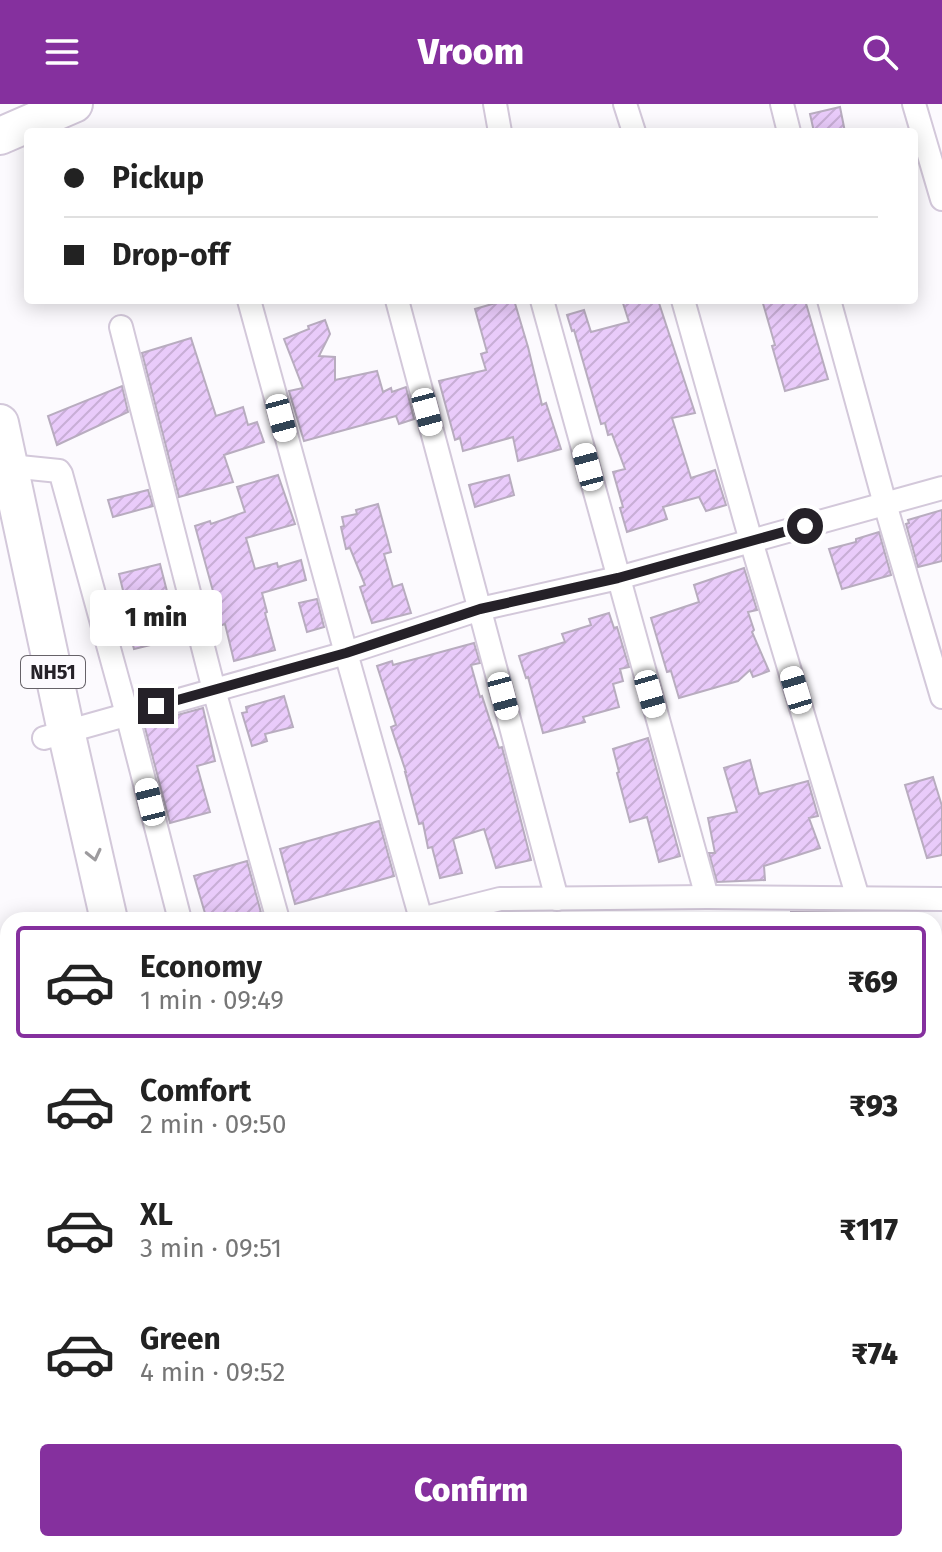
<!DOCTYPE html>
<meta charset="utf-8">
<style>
body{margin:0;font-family:"Fira Sans",sans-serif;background:#f6f6f6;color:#222;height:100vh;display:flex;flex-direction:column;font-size:30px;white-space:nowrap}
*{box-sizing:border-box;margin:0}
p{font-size:26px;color:#767676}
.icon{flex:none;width:44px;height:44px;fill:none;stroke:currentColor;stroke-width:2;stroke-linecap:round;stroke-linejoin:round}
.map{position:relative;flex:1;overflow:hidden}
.details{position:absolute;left:0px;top:808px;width:942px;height:640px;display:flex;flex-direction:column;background:#fff;border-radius:24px 24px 0 0;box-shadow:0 4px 20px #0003}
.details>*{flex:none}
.guide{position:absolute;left:24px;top:24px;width:894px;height:176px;border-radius:8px;box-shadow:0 4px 20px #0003;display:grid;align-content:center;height:176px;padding:0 40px;background:#fff}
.end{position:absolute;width:36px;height:36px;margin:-18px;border:10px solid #252128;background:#fff;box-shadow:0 0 0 4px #fff}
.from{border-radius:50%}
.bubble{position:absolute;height:56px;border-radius:8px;background:#fff;box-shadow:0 4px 20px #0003;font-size:26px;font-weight:800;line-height:56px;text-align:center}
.car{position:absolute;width:24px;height:48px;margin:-24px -12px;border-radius:10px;box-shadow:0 0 6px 2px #0007;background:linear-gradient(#fff 24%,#345 0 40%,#fff 0 76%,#345 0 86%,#fff 0)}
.guide b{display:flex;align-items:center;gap:28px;height:76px;font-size:30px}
.guide b+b{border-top:2px solid #e0e0e0}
.guide i{width:20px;height:20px;background:#222}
ul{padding:14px 0 0;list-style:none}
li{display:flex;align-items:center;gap:24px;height:112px;margin:0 16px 12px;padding:0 24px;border:4px solid transparent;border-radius:8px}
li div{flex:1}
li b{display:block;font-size:30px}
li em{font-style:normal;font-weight:800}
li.active{border-color:#85309e}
li>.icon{width:72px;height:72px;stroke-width:1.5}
.cta{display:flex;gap:16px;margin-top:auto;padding:16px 40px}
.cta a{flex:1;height:92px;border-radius:8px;background:#85309e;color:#fff;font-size:32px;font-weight:800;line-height:92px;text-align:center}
header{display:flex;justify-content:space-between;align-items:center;height:104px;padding:0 40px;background:#85309e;color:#fff;font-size:36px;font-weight:800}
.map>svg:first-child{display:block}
.building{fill:url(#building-hatch);stroke:#b8acbf;stroke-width:2}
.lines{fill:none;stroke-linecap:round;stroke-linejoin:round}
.minor-casing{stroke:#d3c8da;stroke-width:26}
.trunk-casing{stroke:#d3c8da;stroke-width:40}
.minor{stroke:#fff;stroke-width:22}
.trunk{stroke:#fff;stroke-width:36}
.oneway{stroke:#9d9b9e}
.route{stroke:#252128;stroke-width:10}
.labels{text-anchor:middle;stroke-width:7;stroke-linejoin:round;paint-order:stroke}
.shield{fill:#fcfafe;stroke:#666268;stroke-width:2}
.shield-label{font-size:20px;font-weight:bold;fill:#252128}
</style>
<header><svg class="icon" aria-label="menu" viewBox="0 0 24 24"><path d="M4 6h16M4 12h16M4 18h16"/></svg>Vroom<svg class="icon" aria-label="search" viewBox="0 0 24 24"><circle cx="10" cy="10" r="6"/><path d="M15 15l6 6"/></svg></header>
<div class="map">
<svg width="942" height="1448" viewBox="0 0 942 1448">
<defs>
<pattern id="building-hatch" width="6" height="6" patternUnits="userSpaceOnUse" patternTransform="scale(2)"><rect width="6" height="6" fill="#e9cbfa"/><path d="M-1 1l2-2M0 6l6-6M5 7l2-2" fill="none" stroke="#c8aed6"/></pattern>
</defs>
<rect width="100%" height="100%" fill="#fcfafe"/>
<!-- building -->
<g class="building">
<path d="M840,3L845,28H814L810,10Z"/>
<path d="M506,196H514L528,243L542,301L546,299L561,345L518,357L513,333L463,347L460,334L455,336L439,277L486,266L481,250L487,248L475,205Z"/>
<path d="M622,196H658L695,309L672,314L691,374L715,366L726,401L706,407L699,393L663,403L667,415L627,428L620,404L623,403L613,368L625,365L612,330L608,331L605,319L601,320L574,226L572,227L567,211L584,206L591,228L629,218Z"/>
<path d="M762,196H805L828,275L785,287L772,242L775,241Z"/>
<path d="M325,216L330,230L319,252L335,253V276L377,267L383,288L391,284L392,288L406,283L414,315L399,320L396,312L304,337L289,287L303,284L284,235L309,225L308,222Z"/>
<path d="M191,234L216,312L243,303L248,321L257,318L264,338L224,351L233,378L179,393L142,249Z"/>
<path d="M122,282L128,308L57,341L48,312Z"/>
<path d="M278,371L295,420L246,434L255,465L277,459L278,463L301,456L306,476L262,489L267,508L265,509L275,546L234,557L225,520L213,524L207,501L216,498L195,422L210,417L211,420L245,408L237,383Z"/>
<path d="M509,371L514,391L475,403L469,381Z"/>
<path d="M148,386L153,402L113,413L108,396Z"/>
<path d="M378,400L391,448L384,450L393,483L402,480L411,509L372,519L360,483L365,481L350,444L346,445L341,423L344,422L342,413L357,410L356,406Z"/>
<path d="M942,406V457L918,463L906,420L909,419L908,416Z"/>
<path d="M879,428L891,471L842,485L829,445L856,438V435Z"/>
<path d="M160,460L171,503L178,501L185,528L170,532L171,536L134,545L127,519H131L119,470Z"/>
<path d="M744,464L757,506L748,508L754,526L752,528L769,567L753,573L750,566L738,577L679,594L671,567L667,568L651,514L699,498L694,481Z"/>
<path d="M317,495L324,523L307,528L299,499Z"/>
<path d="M609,509L614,524L617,523L629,563L620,565L623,577L613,580L619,603L583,613L585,618L543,629L528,573L526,574L519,552L565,538L562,530L591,521L589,515Z"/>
<path d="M474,539L480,559L471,561L480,593L482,592L499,644L502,643L531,756L496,764L484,725L453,735L462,769L440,774L432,743L428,744L423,719L419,720L405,668H406L391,623L396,621L377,562L392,557L393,561Z"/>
<path d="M284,592L293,623L265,630L267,637L252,642L242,609L247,608L246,603Z"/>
<path d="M203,604L215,657L197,662L210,708L170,719L144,620Z"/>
<path d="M648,634L680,752L659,758L647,713L630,718L617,669L619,668L613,645Z"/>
<path d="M750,656L759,690L808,677L818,712L809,714L820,744L764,762L765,776L717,778L709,749H715L708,714L737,708L724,664Z"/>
<path d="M933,673L942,702V751L927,754L905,681Z"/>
<path d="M379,717L394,772L295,800L280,745Z"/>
<path d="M247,757L263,816H207L194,772Z"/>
<path d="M791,808L908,809V816H791Z"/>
</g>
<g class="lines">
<!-- minor casing -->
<g class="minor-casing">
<g id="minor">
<path d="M495,0L500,28"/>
<path d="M625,0L634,28"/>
<path d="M782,0L789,28"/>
<path d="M914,0L942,95"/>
<path d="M249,196L346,549L421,815"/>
<path d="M397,196L557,795"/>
<path d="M542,196L707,793"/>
<path d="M683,196L751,437L858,794"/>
<path d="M829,196L885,400L942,593"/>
<path d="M121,223L214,586L278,816"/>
<path d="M10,362L59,367L61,370L127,610L180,816"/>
<path d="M44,634L346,549L480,505L618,474L942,384"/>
<path d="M417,816L500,795L707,793L942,795"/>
<path d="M934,852L938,874L934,875"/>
<path d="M938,874L942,911"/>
<path d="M934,1038H942"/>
<path d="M0,1134L8,1132"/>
<path d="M520,1440L522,1448"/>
<path d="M863,1440L867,1448"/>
</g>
</g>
<!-- trunk casing -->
<g class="trunk-casing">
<g id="trunk">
<path d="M0,32L74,0"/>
<path d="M0,319L66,627L109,816"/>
<path d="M236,1440L239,1448"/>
<path d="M270,1440L273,1448"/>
</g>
</g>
<!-- minor -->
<use href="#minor" class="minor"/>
<!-- trunk -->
<use href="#trunk" class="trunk"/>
</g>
<!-- one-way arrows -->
<defs><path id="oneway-chevron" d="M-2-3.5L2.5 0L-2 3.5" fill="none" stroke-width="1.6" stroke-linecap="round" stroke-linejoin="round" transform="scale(2)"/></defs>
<use class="oneway" href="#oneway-chevron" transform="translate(94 751) rotate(77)"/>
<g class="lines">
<!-- route -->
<path class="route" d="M156,602L346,549L480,505L618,474L805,422"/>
</g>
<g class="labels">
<!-- shield labels -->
<rect class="shield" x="21" y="552" width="64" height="32" rx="6"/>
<g class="shield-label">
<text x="53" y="575">NH51</text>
</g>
</g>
</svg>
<i class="end from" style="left:805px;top:422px"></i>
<i class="end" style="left:156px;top:602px"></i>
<div class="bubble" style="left:90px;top:486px;width:132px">1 min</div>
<i class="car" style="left:427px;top:308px;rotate:165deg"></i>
<i class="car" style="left:281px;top:314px;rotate:165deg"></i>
<i class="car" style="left:588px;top:363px;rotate:345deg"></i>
<i class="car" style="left:796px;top:586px;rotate:343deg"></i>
<i class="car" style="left:650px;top:590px;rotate:164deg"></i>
<i class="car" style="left:503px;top:592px;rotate:165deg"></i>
<i class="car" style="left:150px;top:698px;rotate:346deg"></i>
<div class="guide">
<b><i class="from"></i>Pickup</b>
<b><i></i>Drop-off</b>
</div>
<section class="details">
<ul>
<li class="active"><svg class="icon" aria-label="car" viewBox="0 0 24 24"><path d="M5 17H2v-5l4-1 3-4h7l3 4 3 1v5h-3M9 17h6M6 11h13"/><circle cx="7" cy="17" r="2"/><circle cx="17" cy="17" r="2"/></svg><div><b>Economy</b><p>1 min · 09:49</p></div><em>₹69</em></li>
<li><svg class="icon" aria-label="car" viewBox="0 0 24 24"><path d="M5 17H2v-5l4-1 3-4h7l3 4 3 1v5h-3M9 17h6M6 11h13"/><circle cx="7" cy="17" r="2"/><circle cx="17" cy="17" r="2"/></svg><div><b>Comfort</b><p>2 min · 09:50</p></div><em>₹93</em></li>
<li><svg class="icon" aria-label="car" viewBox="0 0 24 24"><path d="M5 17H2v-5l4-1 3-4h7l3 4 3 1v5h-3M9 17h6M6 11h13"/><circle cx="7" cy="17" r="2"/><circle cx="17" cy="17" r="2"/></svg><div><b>XL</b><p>3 min · 09:51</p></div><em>₹117</em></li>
<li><svg class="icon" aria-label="car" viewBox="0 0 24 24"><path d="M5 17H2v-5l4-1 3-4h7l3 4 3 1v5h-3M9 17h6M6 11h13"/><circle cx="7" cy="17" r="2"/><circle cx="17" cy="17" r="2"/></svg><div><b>Green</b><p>4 min · 09:52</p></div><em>₹74</em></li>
</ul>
<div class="cta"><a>Confirm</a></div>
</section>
</div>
